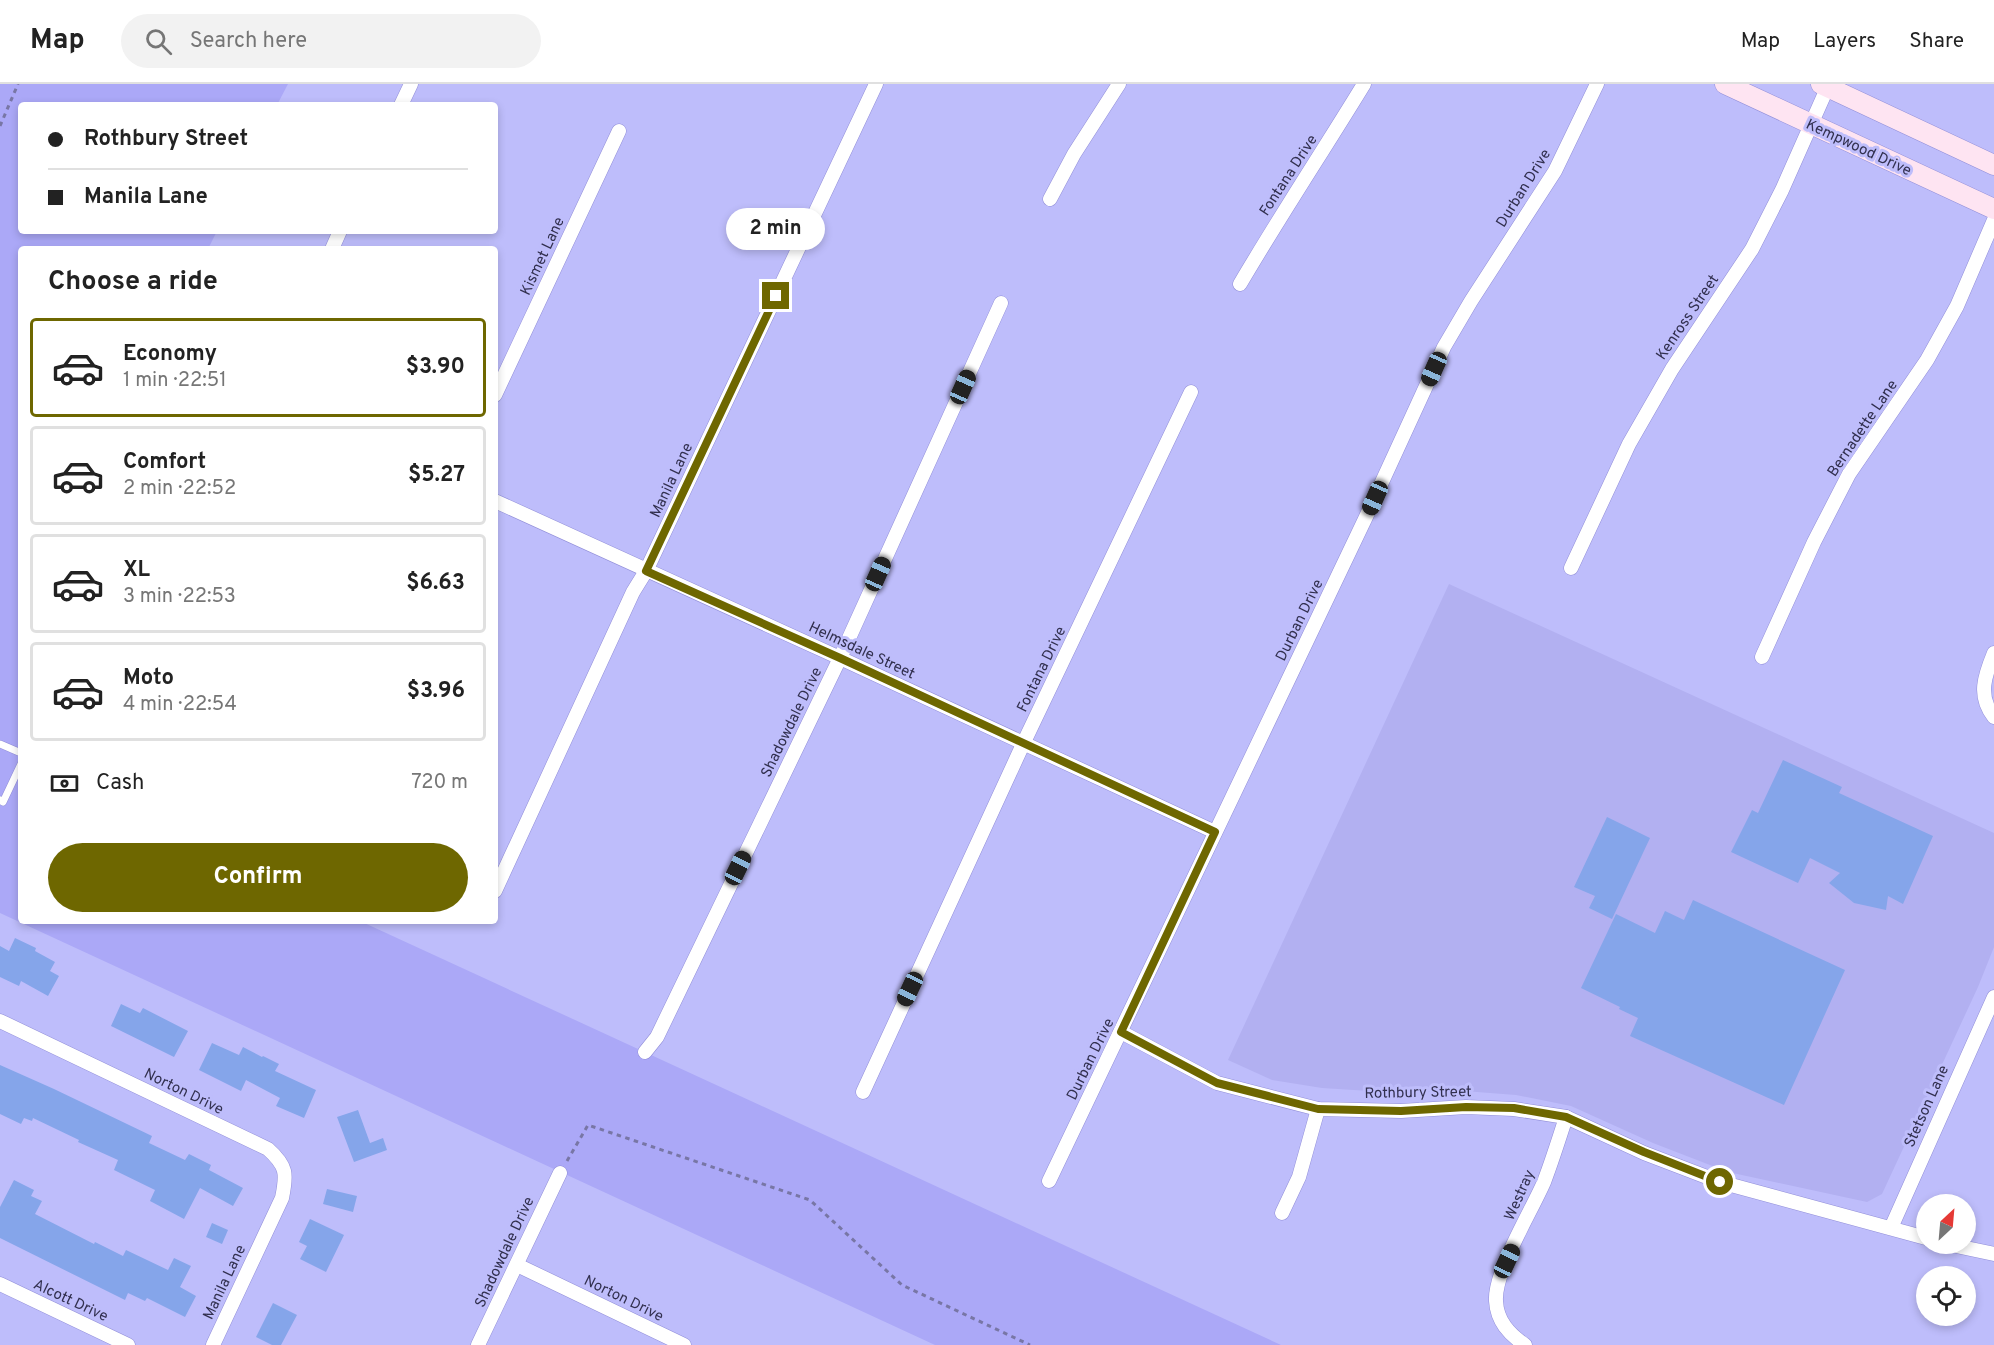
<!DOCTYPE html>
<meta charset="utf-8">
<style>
body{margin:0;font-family:Overpass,sans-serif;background:#f2f2f2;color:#222;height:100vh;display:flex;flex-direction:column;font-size:22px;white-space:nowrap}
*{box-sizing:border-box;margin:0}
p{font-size:20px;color:#767676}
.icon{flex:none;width:33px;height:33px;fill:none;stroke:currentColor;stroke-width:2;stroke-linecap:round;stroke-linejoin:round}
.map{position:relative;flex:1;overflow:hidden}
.sheet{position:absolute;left:18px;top:162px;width:480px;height:678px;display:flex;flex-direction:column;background:#fff;border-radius:6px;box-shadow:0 3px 9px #0003}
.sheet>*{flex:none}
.hud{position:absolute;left:18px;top:18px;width:480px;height:132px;border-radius:6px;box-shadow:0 3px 9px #0003;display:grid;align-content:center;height:132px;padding:0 30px;background:#fff}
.needle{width:39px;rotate:26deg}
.tools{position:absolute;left:1916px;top:1110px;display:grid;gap:12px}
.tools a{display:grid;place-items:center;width:60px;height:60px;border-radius:50%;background:#fff;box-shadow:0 3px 9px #0003;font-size:30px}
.end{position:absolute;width:27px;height:27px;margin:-14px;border:8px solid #6e6700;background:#fff;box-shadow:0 0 0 3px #fff}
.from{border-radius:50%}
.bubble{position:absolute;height:42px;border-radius:21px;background:#fff;box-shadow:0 3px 9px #0003;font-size:20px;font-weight:700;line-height:42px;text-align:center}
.car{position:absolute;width:18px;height:36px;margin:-18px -9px;border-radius:8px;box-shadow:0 0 4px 2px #0007;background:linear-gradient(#222 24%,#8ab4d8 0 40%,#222 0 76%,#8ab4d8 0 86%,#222 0)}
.hud b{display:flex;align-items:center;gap:21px;height:57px;font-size:22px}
.hud b+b{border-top:2px solid #e0e0e0}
.hud i{width:15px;height:15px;background:#222}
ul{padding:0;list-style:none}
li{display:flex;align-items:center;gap:18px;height:99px;margin:0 12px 9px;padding:0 18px;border:3px solid #e0e0e0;border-radius:6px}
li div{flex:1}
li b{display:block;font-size:22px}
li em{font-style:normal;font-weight:700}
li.active{border-color:#6e6700}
li>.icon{width:54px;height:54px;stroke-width:1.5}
h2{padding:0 30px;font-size:27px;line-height:72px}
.pay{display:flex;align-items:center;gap:15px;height:66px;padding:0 30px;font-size:22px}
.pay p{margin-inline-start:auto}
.primary-button{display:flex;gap:12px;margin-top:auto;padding:12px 30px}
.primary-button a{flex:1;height:69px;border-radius:36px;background:#6e6700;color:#fff;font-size:24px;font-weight:700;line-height:69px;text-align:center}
header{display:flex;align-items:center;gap:36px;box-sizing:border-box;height:84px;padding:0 30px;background:#fff;border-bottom:2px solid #e0e0e0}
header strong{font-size:28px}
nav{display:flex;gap:33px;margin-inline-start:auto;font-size:21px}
.search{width:420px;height:54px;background:#f2f2f2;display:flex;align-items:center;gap:15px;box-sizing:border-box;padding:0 21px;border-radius:33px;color:#767676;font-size:22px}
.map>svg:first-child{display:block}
.built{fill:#b2b0f1}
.green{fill:#aba8f7}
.building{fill:#85a5ea}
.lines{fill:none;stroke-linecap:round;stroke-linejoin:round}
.lane-casing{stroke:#918ed8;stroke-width:8}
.street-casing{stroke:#918ed8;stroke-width:15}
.secondary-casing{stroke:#918ed8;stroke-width:21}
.path{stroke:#7876a5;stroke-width:3;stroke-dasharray:4.5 4.5;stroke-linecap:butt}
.lane{stroke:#fff;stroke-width:7}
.street{stroke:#fff;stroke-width:14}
.secondary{stroke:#fee4f2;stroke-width:20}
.route{stroke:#6e6700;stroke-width:8}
.labels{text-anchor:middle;stroke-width:6;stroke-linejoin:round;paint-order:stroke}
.street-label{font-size:15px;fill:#32304f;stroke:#bebdfb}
</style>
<header>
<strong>Map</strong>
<div class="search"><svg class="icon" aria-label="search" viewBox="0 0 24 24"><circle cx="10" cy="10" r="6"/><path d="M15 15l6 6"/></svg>Search here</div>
<nav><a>Map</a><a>Layers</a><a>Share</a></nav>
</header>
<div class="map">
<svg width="1994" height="1261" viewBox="0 0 1994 1261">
<rect width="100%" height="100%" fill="#bebdfb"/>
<!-- built -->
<path class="built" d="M1449,500L1994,749V863L1978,903L1882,1110L1867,1118L1728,1088L1653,1059L1571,1022L1516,1011L1464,1007L1401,1009L1322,1004L1272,996L1228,976Z"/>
<!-- green -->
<path class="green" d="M0,0H288L277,21H21V147H217L208,165H21V837H360L1281,1261H935L0,829Z"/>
<!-- building -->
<g class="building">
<path d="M1783,676L1842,703L1839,709L1933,752L1903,820L1888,812L1886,826L1854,819L1829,799L1840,789L1810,774L1798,799L1731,768L1752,726L1758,729Z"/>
<path d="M1607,733L1650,754L1612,835L1589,824L1595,812L1574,803Z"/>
<path d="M1693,816L1845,886L1784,1021L1630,952L1638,934L1619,925L1620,923L1581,904L1616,830L1655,849L1665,827L1684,836Z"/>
<path d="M15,854L36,864L35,867L55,878L50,887L59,892L48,912L21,897L19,902L0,893V862L9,867Z"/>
<path d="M121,920L140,929L143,924L188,947L174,973L111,942Z"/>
<path d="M212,959L239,971L243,963L262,973L263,972L279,980L275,987L316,1006L304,1034L276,1022L280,1014L246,996L241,1007L199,986Z"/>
<path d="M0,981L54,1005L152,1052L149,1059L185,1076L189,1070L211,1081L209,1086L243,1104L233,1122L200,1104L184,1135L150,1117L155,1106L114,1086L118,1076L78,1058L79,1056L33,1034L32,1037L24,1034L21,1040L0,1030Z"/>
<path d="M358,1026L370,1059L383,1054L387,1066L354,1078L337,1033Z"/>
<path d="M14,1096L34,1106L31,1112L42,1117L35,1130L94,1160L95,1158L123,1172L126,1166L168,1186L174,1174L191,1182L180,1203L196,1212L185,1233L147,1214L145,1217L128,1209L125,1216L0,1154V1123Z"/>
<path d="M327,1105L357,1112L353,1128L323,1120Z"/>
<path d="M310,1135L344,1151L326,1188L300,1175L307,1162L299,1158Z"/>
<path d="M212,1139L228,1146L222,1160L206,1153Z"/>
<path d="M273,1219L297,1231L281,1261H272L256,1253Z"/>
</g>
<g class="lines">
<!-- lane casing -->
<g class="lane-casing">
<g id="lane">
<path d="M0,660L21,669"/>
<path d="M0,716L3,718L21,680"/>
</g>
</g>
<!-- street casing -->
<g class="street-casing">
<g id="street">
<path d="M401,21L411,0"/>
<path d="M1050,115L1074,70L1119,0"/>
<path d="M332,165L340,147"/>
<path d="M1240,200C1280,132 1323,67 1364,0"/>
<path d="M495,311L619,47"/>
<path d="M495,417L840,574L1215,748"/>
<path d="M1571,484L1629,360L1672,285L1752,165L1782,106L1829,0"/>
<path d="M1994,569C1985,591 1977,612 1994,633"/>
<path d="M1762,573L1814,458L1849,390L1927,276L1957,222L1994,136"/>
<path d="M495,807L633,508L646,487L876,0"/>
<path d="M0,937L268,1065C287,1082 287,1090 282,1114L213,1261"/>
<path d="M1121,948L1217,999L1318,1025L1401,1027L1466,1023L1514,1025L1566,1033L1644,1069L1720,1098L1926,1154"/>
<path d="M645,968L657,953L840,574L1001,219"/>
<path d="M863,1008L1024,658L1191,308"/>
<path d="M1049,1097L1365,435L1444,263L1471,217L1555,87L1597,0"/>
<path d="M1282,1129L1299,1093L1318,1025"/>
<path d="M1891,1144L1994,913"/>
<path d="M1947,1160L1994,1170"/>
<path d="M517,1181L684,1261"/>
<path d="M0,1200L128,1261"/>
<path d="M478,1261L560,1089"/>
<path d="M1525,1261C1509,1250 1497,1237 1496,1217C1494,1188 1531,1128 1544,1098C1552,1077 1559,1055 1566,1033"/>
</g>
</g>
<!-- secondary casing -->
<g class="secondary-casing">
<g id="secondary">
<path d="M1725,0L1994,125"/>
<path d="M1821,0L1994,81"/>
</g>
</g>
<!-- path -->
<g class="path">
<path d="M0,42L18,0"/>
<path d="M567,1077L588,1041L810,1116L902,1201L1030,1261"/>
</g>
<!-- lane -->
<use href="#lane" class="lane"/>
<!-- street -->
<use href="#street" class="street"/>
<!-- secondary -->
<use href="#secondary" class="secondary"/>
</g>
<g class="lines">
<!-- route -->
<path class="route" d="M776,212L646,487L840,574L1215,748L1121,948L1217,999L1268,1012L1318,1025L1401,1027L1466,1023L1514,1024L1566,1033L1644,1068L1720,1098"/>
</g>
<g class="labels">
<!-- street labels -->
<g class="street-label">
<text transform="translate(1859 63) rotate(25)" y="5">Kempwood Drive</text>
<text transform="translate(1288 91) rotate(-57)" y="5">Fontana Drive</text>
<text transform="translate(1523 104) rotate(-58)" y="5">Durban Drive</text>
<text transform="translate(542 172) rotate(-65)" y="5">Kismet Lane</text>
<text transform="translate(1687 233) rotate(-56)" y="5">Kenross Street</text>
<text transform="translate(1862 344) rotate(-56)" y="5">Bernadette Lane</text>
<text transform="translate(671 396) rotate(-65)" y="5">Manila Lane</text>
<text transform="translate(1299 536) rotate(-64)" y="5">Durban Drive</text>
<text transform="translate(862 566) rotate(25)" y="5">Helmsdale Street</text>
<text transform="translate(1041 585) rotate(-64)" y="5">Fontana Drive</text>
<text transform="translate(791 638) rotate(-64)" y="5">Shadowdale Drive</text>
<text transform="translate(1090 975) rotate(-64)" y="5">Durban Drive</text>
<text transform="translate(184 1007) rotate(26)" y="5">Norton Drive</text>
<text transform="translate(1418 1008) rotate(-1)" y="5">Rothbury Street</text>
<text transform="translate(1926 1022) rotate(-66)" y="5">Stetson Lane</text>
<text transform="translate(1519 1111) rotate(-66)" y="5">Westray</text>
<text transform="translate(504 1168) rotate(-65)" y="5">Shadowdale Drive</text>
<text transform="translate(224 1198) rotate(-65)" y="5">Manila Lane</text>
<text transform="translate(624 1214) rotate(26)" y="5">Norton Drive</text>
<text transform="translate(71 1216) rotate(25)" y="5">Alcott Drive</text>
</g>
</g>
</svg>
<div class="tools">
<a><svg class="needle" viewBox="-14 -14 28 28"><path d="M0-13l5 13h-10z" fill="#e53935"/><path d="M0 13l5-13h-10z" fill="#767676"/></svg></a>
<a><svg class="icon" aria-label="locate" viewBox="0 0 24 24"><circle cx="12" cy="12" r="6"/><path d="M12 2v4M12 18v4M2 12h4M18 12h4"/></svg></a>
</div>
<i class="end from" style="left:1720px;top:1098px"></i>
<i class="end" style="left:776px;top:212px"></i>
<div class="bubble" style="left:726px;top:124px;width:99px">2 min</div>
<i class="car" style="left:1434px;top:285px;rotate:204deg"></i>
<i class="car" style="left:963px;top:303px;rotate:24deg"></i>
<i class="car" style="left:1375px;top:414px;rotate:204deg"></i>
<i class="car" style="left:878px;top:490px;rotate:24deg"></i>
<i class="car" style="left:738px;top:784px;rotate:26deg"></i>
<i class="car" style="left:910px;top:905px;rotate:205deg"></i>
<i class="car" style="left:1507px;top:1177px;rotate:25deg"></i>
<div class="hud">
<b><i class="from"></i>Rothbury Street</b>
<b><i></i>Manila Lane</b>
</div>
<section class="sheet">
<h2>Choose a ride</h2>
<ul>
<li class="active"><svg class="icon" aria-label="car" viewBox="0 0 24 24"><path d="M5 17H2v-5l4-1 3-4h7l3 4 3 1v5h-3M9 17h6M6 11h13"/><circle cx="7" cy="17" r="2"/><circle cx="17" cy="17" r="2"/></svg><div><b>Economy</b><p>1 min · 22:51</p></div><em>$3.90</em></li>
<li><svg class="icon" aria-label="car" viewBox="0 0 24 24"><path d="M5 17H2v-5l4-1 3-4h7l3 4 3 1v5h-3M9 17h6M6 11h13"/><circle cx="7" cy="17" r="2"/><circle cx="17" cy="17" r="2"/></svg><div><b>Comfort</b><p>2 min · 22:52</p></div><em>$5.27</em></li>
<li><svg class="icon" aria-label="car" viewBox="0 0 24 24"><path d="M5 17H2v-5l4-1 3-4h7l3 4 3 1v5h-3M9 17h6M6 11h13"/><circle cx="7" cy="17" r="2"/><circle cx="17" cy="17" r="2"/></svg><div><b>XL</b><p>3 min · 22:53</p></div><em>$6.63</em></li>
<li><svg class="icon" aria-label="car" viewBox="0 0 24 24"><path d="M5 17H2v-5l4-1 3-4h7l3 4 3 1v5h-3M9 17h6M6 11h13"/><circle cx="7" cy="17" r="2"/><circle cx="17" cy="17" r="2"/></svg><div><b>Moto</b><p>4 min · 22:54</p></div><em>$3.96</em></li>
</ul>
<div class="pay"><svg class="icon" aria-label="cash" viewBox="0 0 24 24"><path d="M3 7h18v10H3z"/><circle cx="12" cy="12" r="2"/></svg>Cash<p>720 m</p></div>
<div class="primary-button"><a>Confirm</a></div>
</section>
</div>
